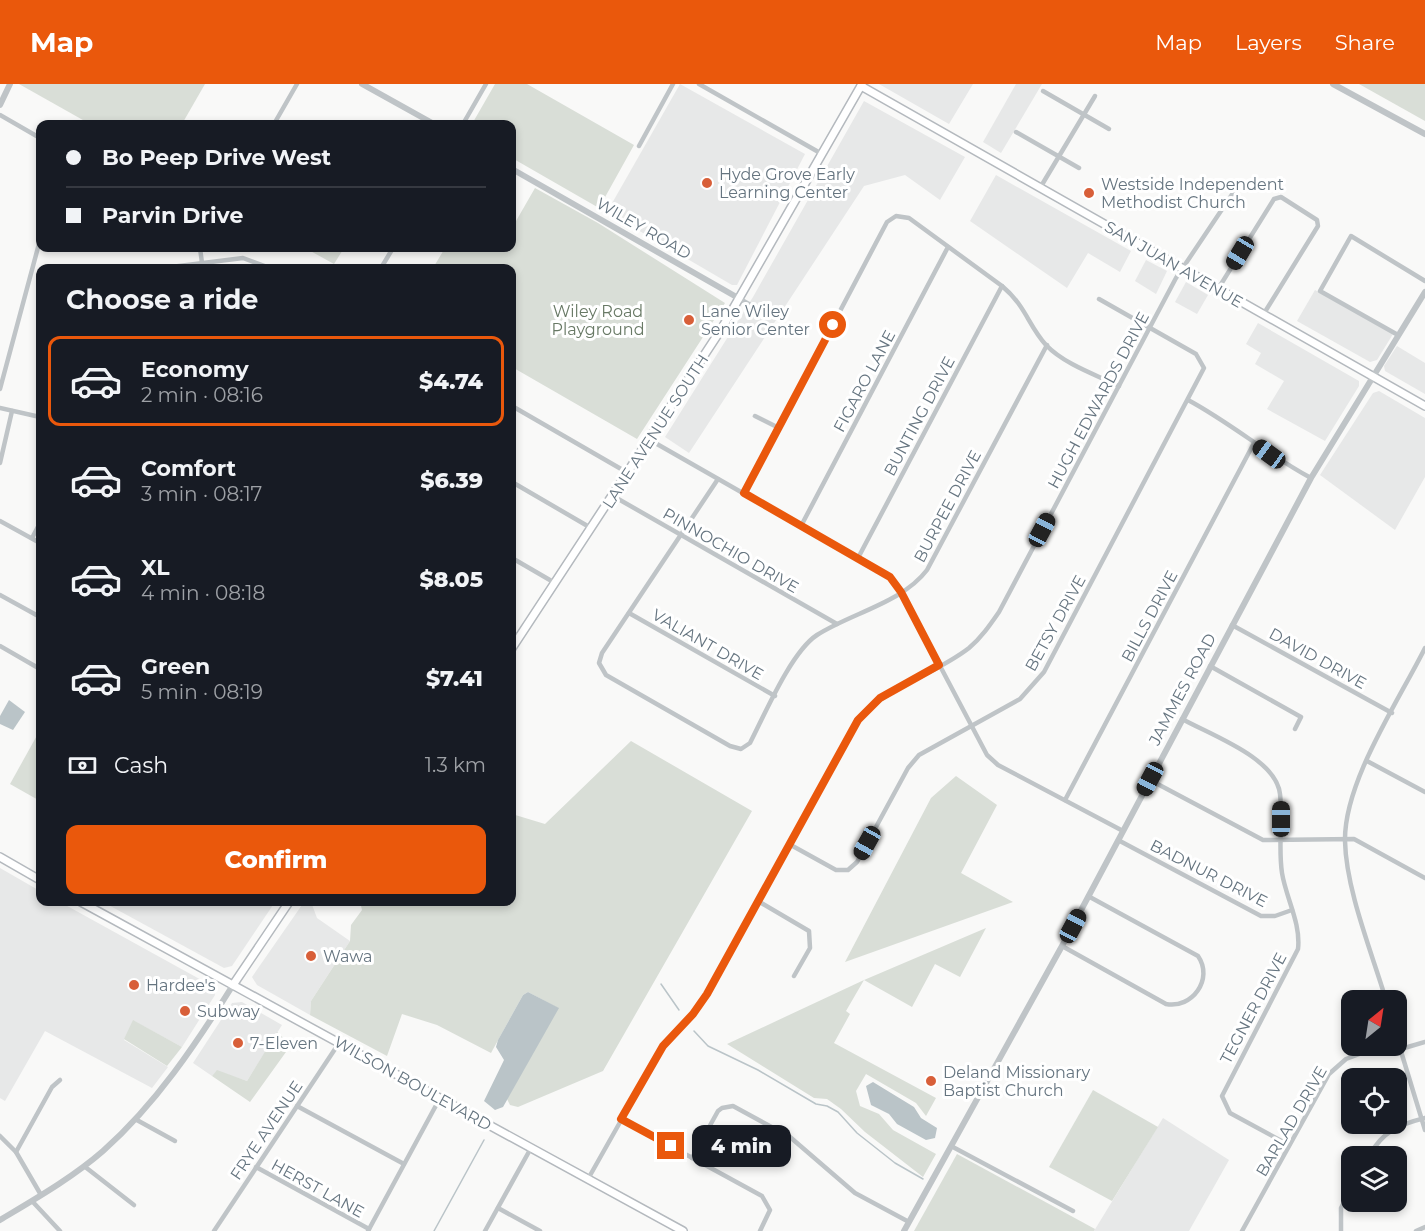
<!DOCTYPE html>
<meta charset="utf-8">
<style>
body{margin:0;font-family:Montserrat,sans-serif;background:#242831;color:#f1f3f6;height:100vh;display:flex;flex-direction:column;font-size:22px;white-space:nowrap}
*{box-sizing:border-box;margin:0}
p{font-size:20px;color:#9ea1a6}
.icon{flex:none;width:33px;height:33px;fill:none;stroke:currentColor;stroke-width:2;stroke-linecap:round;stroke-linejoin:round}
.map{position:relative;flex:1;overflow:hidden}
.drawer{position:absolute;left:36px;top:180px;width:480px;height:642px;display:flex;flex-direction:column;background:#171b24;border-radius:12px;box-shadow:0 3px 9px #0003}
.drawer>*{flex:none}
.guide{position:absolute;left:36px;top:36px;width:480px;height:132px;border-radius:12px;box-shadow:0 3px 9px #0003;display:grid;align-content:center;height:132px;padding:0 30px;background:#171b24}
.needle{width:39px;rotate:30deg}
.tools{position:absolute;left:1341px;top:906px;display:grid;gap:12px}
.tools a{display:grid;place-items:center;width:66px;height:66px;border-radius:12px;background:#171b24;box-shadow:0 3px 9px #0003;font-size:30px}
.end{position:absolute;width:27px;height:27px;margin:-14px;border:8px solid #ea580c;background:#fff;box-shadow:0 0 0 3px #fff}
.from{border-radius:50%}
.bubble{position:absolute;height:42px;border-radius:12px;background:#171b24;box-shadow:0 3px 9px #0003;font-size:20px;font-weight:800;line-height:42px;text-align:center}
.car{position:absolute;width:18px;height:36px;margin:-18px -9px;border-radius:8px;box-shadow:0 0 4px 2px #0007;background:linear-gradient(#222 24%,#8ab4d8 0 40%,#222 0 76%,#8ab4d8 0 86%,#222 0)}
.guide b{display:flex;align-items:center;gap:21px;height:57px;font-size:22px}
.guide b+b{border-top:2px solid #363941}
.guide i{width:15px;height:15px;background:#f1f3f6}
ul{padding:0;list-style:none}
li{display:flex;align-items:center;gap:18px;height:90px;margin:0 12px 9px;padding:0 18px;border:3px solid transparent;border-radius:12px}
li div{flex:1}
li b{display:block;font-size:22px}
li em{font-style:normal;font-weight:800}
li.current{border-color:#ea580c}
li>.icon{width:54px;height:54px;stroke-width:1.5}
h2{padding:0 30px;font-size:27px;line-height:72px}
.pay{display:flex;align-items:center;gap:15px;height:66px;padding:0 30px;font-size:22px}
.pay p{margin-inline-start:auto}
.cta{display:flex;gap:12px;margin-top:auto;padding:12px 30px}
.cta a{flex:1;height:69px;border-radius:12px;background:#ea580c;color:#fff;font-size:24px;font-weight:800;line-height:69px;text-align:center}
header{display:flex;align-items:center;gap:36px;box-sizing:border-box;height:84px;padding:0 30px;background:#ea580c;color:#fff}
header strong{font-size:28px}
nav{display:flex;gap:33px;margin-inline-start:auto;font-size:21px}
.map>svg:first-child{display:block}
.built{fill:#e7e8e8}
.green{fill:#d9ded7}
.water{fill:#bac4c8}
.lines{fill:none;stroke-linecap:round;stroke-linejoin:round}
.stream{stroke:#bac4c8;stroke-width:1.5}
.secondary-casing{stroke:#b4b9be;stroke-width:10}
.minor{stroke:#bfc4c7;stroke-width:4.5}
.tertiary{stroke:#bfc4c7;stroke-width:6}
.secondary{stroke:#fff;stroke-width:7}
.route{stroke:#ea580c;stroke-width:8}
.poi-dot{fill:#d85f39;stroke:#fff;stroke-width:2}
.labels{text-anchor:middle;stroke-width:6;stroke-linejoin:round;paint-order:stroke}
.poi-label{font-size:16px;fill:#667580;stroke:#fff;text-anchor:start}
.street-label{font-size:16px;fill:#667580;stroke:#fff}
.park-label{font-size:16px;fill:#687965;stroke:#fff}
</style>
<header>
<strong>Map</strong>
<nav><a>Map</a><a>Layers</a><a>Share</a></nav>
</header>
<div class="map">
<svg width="1425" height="1147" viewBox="0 0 1425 1147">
<rect width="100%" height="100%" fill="#f9f9f8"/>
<!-- built -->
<g class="built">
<path d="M680,0L805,70L737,201H732L607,128Z"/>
<path d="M879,0H973L949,40Z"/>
<path d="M1016,0H1042L1001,69L983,58Z"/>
<path d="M864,17L965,73L940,116L905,91L864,102L689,369L665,353L753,213Z"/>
<path d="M996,91L1131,167L1120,188L1088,169L1067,204L970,137Z"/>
<path d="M1146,176L1167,187L1156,210L1135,197Z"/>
<path d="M1186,198L1208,211L1197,230L1175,218Z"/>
<path d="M1315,206L1393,250L1377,276L1370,278L1297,237Z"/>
<path d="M1258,239L1359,297V302L1325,357L1267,325L1284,297L1255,280L1261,269L1246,260Z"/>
<path d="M1397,262L1425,279V310L1385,287L1384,282Z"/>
<path d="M1379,307L1425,334V393L1395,446L1320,391L1373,309Z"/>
<path d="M0,784L40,807V818H60L214,903L215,911L182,963L134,937L124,956L168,983L152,1004L45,947L5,1017L0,1014Z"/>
<path d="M103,818H275L232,882L224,884Z"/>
<path d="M304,818H311L317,834L350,857L311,917L310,931L257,901L252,893Z"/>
<path d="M242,918L282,941L247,997L217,987L212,992L193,979L232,919Z"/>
<path d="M1163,1034L1229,1076L1189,1147H1094Z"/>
</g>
<!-- green -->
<g class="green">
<path d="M19,0H205L182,40H90Z"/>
<path d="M495,0H527L634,61L599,124L512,74V40H472Z"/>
<path d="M1359,0H1425V37Z"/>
<path d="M535,104L598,139L725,219L637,355L512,283V184H433L445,164H512V144Z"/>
<path d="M305,164H344L334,180Z"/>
<path d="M40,646V717L10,700Z"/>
<path d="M631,657L752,727L603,987L518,1023L510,1021L507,1015L558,924L528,908L523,911L491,969L437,941L402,930L387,972L310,931L311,917L350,857L351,841L362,826L360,818H512V730L545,740Z"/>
<path d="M956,692L997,721L961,789L1013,818L845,878L931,714Z"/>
<path d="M986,844L960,893L935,880L912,923L864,896L846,927L850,930L834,959L936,1014L926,1032L916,1019L866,990L856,1007L860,1022L879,1030L893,1046L936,1070L923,1093L865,1048L841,1025L827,1015L814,1014L727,960L864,896Z"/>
<path d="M133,936L182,963L167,982L124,955Z"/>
<path d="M277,948L291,961L250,1018L212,992L217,986L247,997Z"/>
<path d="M1093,1006L1158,1043L1112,1117L1049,1083Z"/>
<path d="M957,1070L1095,1145L1094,1147H914Z"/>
</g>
<!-- water -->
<g class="water">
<path d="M9,616L25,628L13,646L0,640V632Z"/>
<path d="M528,908L559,924L503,1023L495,1026L484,1017L504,976L496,963L498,956L523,911Z"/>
<path d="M873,998L914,1023L921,1034L937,1044L935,1054L926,1056L897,1040L889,1030L871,1021L866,1002Z"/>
</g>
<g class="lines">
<!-- stream -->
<g class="stream">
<path d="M661,900L679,926"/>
<path d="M694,947L708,962L758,986L816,1020L827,1022L838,1028L857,1049L895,1079L923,1095"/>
<path d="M434,1147L484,1056"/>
</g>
<!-- secondary casing -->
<g class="secondary-casing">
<g id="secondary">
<path d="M861,2L1425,322"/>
<path d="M512,564L722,244L862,0"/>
<path d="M0,773L40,796"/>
<path d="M81,818L683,1147"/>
<path d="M233,901L289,818"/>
</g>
</g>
<!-- minor -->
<g class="minor">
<path d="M699,0L822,70"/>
<path d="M1043,7L1109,45"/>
<path d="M0,31L40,54"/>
<path d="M274,40L297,0"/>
<path d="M463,40L486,0"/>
<path d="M1016,48L1079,84"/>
<path d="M639,62L673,0"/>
<path d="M1040,104L1095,12"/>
<path d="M200,164L202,179"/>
<path d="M163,184L243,174L270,184"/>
<path d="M381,184L393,164"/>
<path d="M1218,205L1274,115L1281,113L1317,136L1318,142L1263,231"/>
<path d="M740,215L763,228"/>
<path d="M1398,251L1320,207L1351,152L1425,197"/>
<path d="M0,305L40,156"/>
<path d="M1188,316C1231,339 1268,371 1311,394"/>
<path d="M512,322L628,389"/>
<path d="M0,324L40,333"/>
<path d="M755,332L779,344"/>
<path d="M650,356L890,493L901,508L987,671L998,681L1123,747"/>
<path d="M0,379L12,327"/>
<path d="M718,395L602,569L599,579L606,591L730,662L741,665L750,659C765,630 791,568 817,551C851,529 902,519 927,486L1047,261"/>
<path d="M512,398L591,444"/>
<path d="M744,409L887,138L896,132L909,134L1002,202C1026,222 1028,241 1046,261C1064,280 1096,291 1119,302"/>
<path d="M613,412L837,540"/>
<path d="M0,437L40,459"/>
<path d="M801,442L948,163"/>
<path d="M32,454L40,439"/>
<path d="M512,474L555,499"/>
<path d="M858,474L1002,202"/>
<path d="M0,511L40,533"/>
<path d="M629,529L775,612"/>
<path d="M1232,541L1392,629"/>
<path d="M512,549L519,553"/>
<path d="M0,562L40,585"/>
<path d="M1210,582L1301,633L1295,645"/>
<path d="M1182,635C1211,651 1276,674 1280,710C1283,736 1278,763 1282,789C1286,814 1301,839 1298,865L1222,1012L1230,1029L1289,1061"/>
<path d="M1367,677L1425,708"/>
<path d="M1150,696L1263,756L1354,755L1425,794"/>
<path d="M1065,716L1254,359"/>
<path d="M1118,756L1261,832H1275L1292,826"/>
<path d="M789,760L836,786H848L857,778L908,684L919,671L1020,615L1044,588L1204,284L1196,270L1099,215"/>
<path d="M758,817L809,847L810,864L794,892"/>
<path d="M1062,862L1166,920C1192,925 1214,895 1198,872L1088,812"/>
<path d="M1386,916C1372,869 1346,806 1345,757C1344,698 1398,618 1425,564"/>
<path d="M1396,951L1425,1046"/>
<path d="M1401,965L1425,958"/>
<path d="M297,1022L404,1080"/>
<path d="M135,1035L175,1057"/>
<path d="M621,1035L762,1112L770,1126L760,1147"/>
<path d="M0,1052L16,1068L41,1111"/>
<path d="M951,1062L1073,1127"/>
<path d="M16,1068L52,1003L60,996"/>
<path d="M1369,1072C1383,1047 1398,1041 1425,1034"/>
<path d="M692,1074L718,1027L722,1024L733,1022L790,1053L855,1109L909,1138"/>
<path d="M84,1082L134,1121"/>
<path d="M256,1083L369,1145"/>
<path d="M588,1095L663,962L693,930L707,910L858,636C888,601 933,592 969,564C981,554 990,541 999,528L1176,194L1237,103"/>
<path d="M32,1117L60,1147"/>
<path d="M498,1124L540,1147"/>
<path d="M214,1147L339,959"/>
<path d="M368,1147L440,1014"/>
<path d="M485,1147L531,1064"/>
<path d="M1242,1147L1329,990L1346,975L1381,962"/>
<path d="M1341,1147V1124L1352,1103"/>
<path d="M1416,1147L1425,1143"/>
</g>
<!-- tertiary -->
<g class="tertiary">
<path d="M362,0L434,40"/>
<path d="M1333,0L1425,50"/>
<path d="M0,21L10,0"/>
<path d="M512,85L740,215"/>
<path d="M0,1136C35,1115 72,1094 103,1067C156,1020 196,960 233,901"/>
<path d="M904,1147L1062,862L1311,394L1425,208"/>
</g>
<!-- secondary -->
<use href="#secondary" class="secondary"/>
</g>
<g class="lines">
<!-- route -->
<path class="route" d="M671,1062L621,1035L663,962L693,930L707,910L858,636L880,614L939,581L901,508L890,493L744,409L833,241"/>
</g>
<!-- markers -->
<g class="poi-dot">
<circle cx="707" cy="99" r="6"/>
<circle cx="1089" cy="109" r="6"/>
<circle cx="689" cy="236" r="6"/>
<circle cx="311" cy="872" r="6"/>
<circle cx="134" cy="901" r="6"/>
<circle cx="185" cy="927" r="6"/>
<circle cx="238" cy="959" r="6"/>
<circle cx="931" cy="997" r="6"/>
</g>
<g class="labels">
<!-- poi labels -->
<g class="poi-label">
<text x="719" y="96">Hyde Grove Early<tspan x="719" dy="18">Learning Center</tspan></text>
<text x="1101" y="106">Westside Independent<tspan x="1101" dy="18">Methodist Church</tspan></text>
<text x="701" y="233">Lane Wiley<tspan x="701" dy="18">Senior Center</tspan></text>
<text x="323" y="878">Wawa</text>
<text x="146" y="907">Hardee's</text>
<text x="197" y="933">Subway</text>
<text x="250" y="965">7-Eleven</text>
<text x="943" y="994">Deland Missionary<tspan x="943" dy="18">Baptist Church</tspan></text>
</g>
<!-- street labels -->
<g class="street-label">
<text transform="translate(644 144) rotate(30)" y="6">WILEY ROAD</text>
<text transform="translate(1174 180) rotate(30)" y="6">SAN JUAN AVENUE</text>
<text transform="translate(864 297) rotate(-62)" y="6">FIGARO LANE</text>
<text transform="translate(1098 316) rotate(-62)" y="6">HUGH EDWARDS DRIVE</text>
<text transform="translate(919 332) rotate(-62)" y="6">BUNTING DRIVE</text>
<text transform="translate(655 347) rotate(-57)" y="6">LANE AVENUE SOUTH</text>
<text transform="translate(947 422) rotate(-62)" y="6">BURPEE DRIVE</text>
<text transform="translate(731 466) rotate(30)" y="6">PINNOCHIO DRIVE</text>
<text transform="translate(1149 532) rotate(-62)" y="6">BILLS DRIVE</text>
<text transform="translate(1055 539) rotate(-61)" y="6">BETSY DRIVE</text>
<text transform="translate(708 560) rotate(30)" y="6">VALIANT DRIVE</text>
<text transform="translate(1318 574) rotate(29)" y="6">DAVID DRIVE</text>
<text transform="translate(1182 605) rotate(-62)" y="6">JAMMES ROAD</text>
<text transform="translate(1209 789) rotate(27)" y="6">BADNUR DRIVE</text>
<text transform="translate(1253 924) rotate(-62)" y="6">TEGNER DRIVE</text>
<text transform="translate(413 999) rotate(29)" y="6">WILSON BOULEVARD</text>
<text transform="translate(1291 1037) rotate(-60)" y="6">BARLAD DRIVE</text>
<text transform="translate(266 1046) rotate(-56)" y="6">FRYE AVENUE</text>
<text transform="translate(318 1104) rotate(29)" y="6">HERST LANE</text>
</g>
<!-- park labels -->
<g class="park-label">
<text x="598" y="233">Wiley Road<tspan x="598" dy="18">Playground</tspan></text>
</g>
</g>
</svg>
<div class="tools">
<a><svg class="needle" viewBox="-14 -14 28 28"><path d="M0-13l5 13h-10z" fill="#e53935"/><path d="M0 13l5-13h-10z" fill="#9ea1a6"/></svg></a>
<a><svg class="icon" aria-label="locate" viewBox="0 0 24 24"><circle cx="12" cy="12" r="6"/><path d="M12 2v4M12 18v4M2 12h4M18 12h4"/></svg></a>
<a><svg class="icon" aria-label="layers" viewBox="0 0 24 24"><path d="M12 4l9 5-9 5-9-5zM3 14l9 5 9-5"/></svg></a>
</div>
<i class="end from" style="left:833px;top:241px"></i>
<i class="end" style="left:671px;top:1062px"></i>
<div class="bubble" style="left:692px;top:1041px;width:99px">4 min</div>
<i class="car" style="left:1240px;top:169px;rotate:211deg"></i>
<i class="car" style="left:1269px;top:370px;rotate:306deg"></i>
<i class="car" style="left:1042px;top:446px;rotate:28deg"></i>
<i class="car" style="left:1150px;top:695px;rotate:208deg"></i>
<i class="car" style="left:1281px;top:735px;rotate:0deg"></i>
<i class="car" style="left:867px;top:759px;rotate:209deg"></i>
<i class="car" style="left:1073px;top:842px;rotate:28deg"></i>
<div class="guide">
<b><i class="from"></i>Bo Peep Drive West</b>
<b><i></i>Parvin Drive</b>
</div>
<section class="drawer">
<h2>Choose a ride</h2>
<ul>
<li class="current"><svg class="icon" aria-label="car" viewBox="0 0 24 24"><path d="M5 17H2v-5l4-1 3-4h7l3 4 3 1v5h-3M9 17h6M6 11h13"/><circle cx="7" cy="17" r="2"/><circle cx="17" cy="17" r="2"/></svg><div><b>Economy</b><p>2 min · 08:16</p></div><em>$4.74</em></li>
<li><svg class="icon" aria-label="car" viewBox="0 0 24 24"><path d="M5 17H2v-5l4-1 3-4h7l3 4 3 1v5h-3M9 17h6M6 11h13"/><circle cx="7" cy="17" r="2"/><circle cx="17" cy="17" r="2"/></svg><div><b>Comfort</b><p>3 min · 08:17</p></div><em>$6.39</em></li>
<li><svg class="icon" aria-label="car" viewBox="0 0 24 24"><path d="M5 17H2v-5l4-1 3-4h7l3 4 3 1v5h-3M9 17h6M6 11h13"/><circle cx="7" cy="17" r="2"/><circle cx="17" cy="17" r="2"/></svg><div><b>XL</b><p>4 min · 08:18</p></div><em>$8.05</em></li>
<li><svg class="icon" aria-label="car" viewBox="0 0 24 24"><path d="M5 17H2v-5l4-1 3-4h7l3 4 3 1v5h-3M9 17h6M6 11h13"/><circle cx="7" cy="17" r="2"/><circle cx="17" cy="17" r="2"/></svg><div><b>Green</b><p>5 min · 08:19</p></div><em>$7.41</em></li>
</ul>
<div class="pay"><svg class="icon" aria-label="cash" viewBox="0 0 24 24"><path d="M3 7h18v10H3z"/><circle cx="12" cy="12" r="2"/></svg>Cash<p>1.3 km</p></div>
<div class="cta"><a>Confirm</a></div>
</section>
</div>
